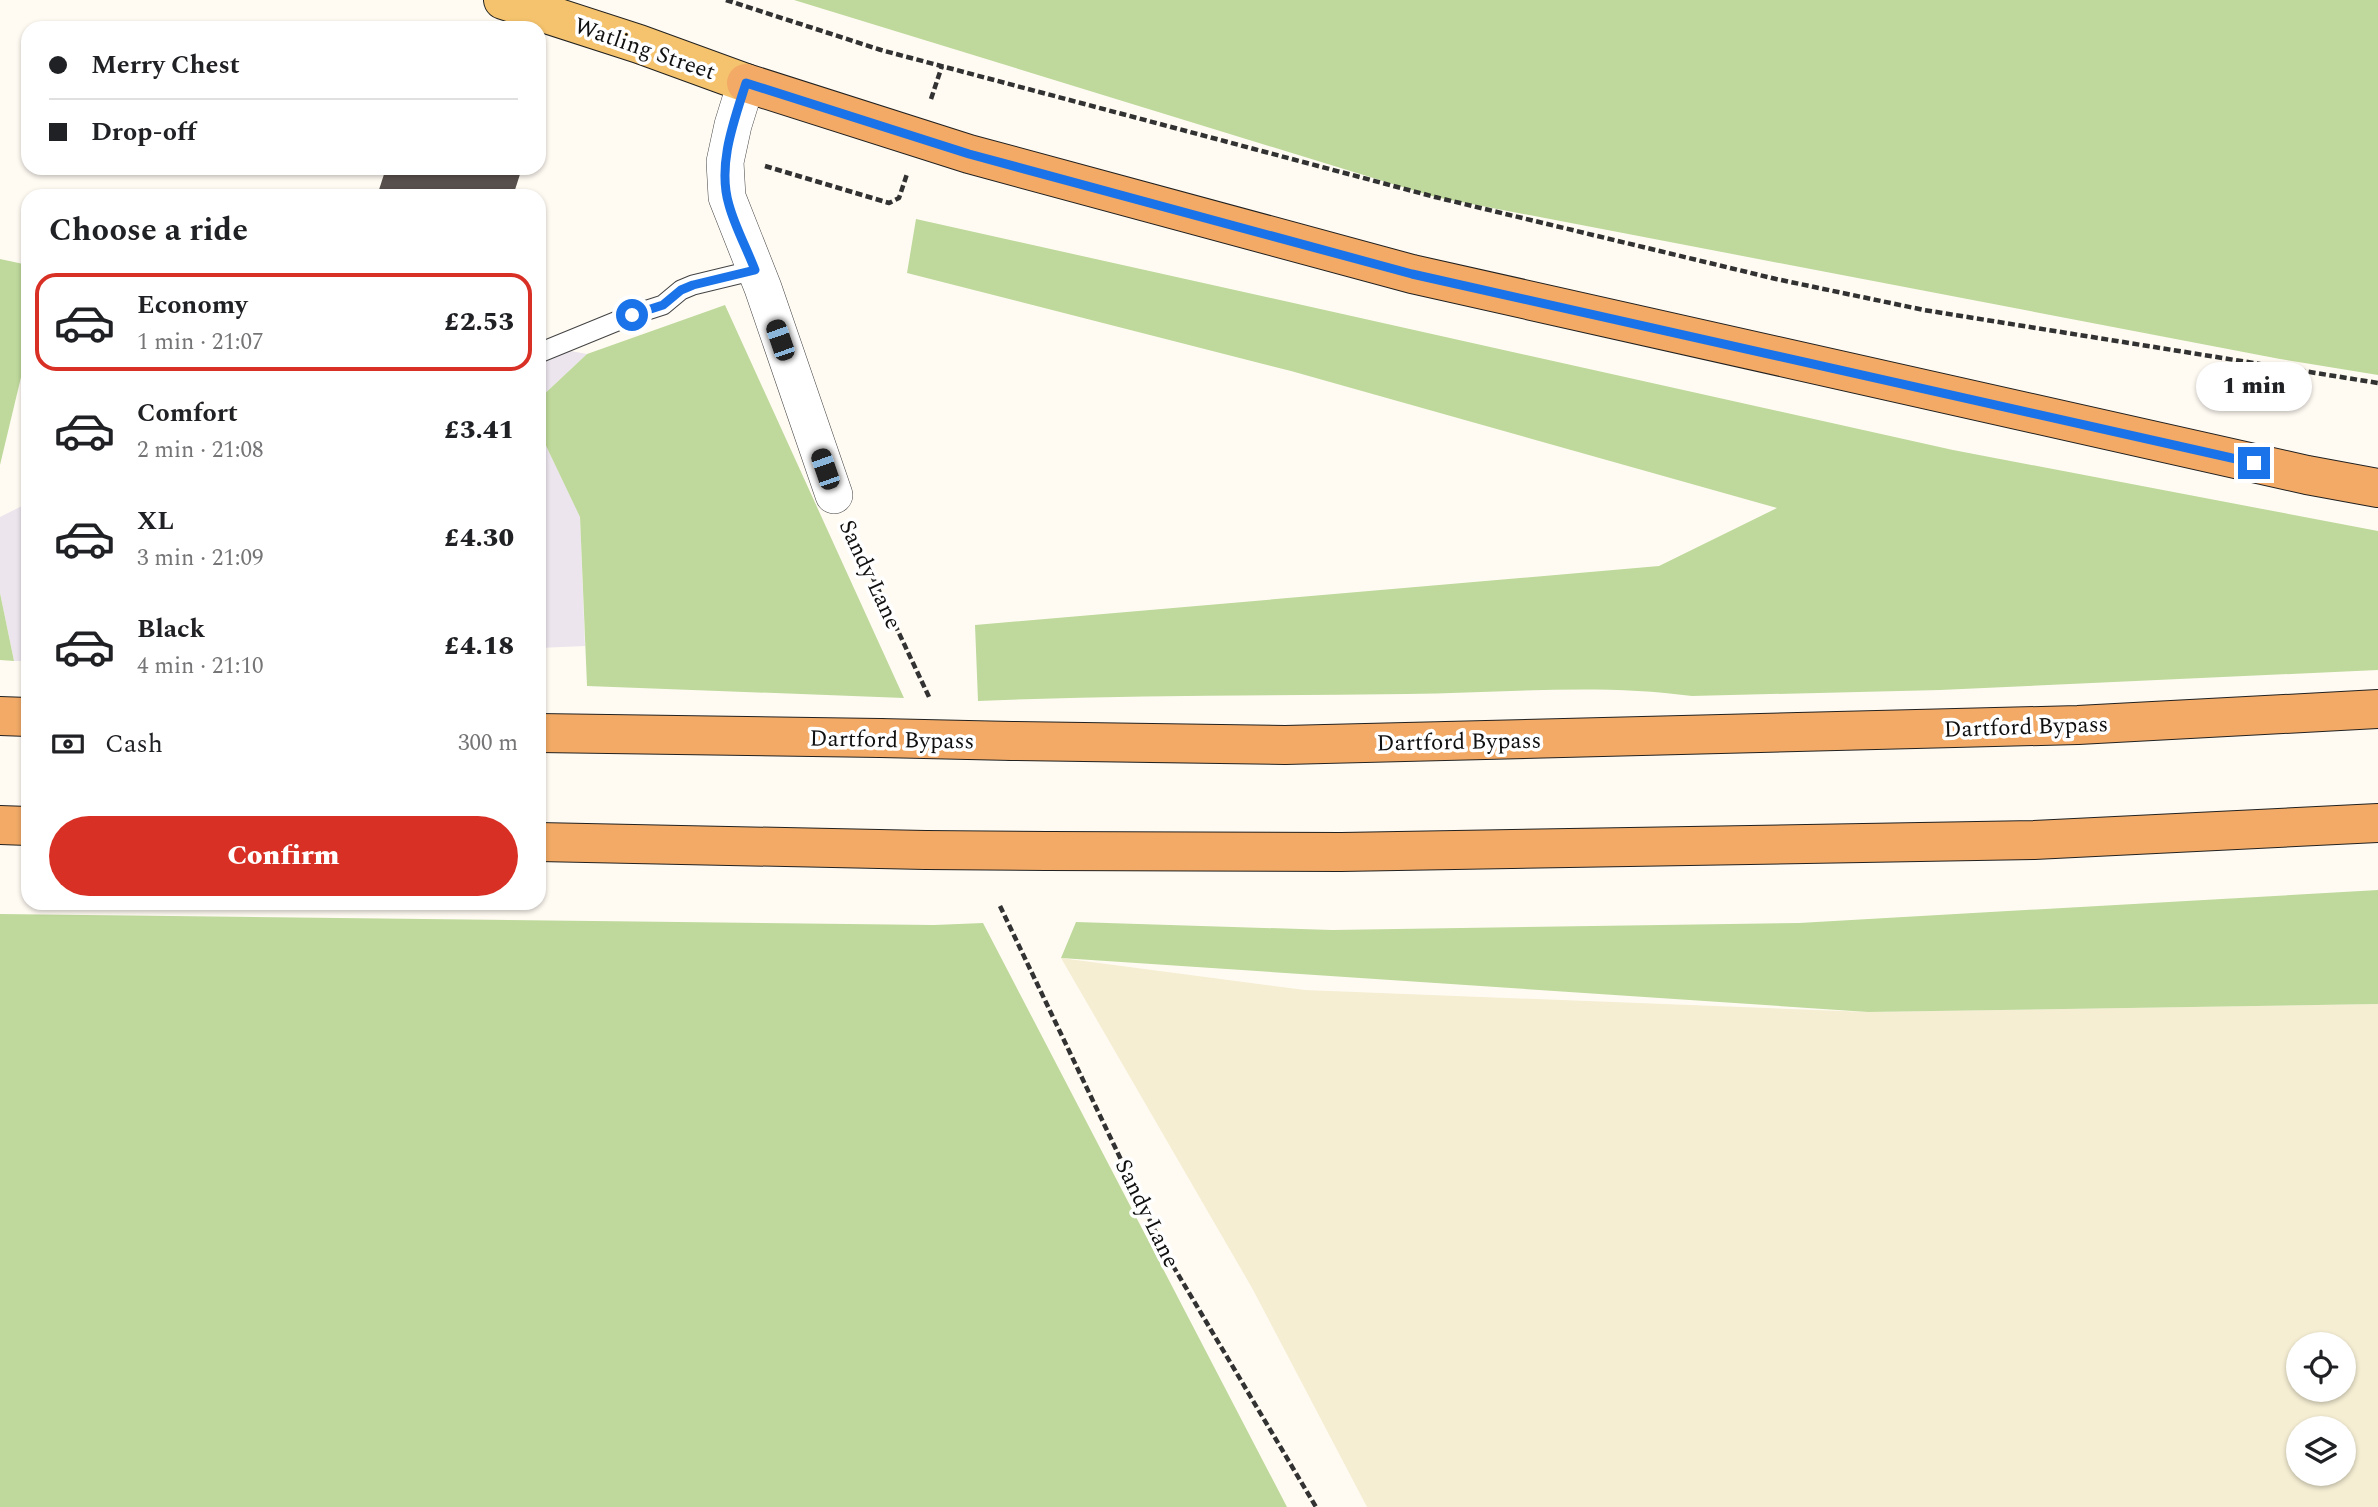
<!DOCTYPE html>
<meta charset="utf-8">
<style>
body{margin:0;font-family:Spectral,serif;background:#f6f6f6;color:#202124;height:100vh;display:flex;flex-direction:column;font-size:26px;white-space:nowrap}
*{box-sizing:border-box;margin:0}
p{font-size:23px;color:#757577}
.icon{flex:none;width:38px;height:38px;fill:none;stroke:currentColor;stroke-width:2;stroke-linecap:round;stroke-linejoin:round}
.map{position:relative;flex:1;overflow:hidden}
.drawer{position:absolute;left:21px;top:189px;width:525px;height:721px;display:flex;flex-direction:column;background:#fff;border-radius:21px;box-shadow:0 2px 5px #0004}
.drawer>*{flex:none}
.hud{position:absolute;left:21px;top:21px;width:525px;height:154px;border-radius:21px;box-shadow:0 2px 5px #0004;display:grid;align-content:center;height:154px;padding:0 28px;background:#fff}
.fabs{position:absolute;left:2286px;top:1332px;display:grid;gap:14px}
.fabs a{display:grid;place-items:center;width:70px;height:70px;border-radius:50%;background:#fff;box-shadow:0 2px 5px #0004;font-size:35px}
.end{position:absolute;width:32px;height:32px;margin:-16px;border:9px solid #1a73e8;background:#fff;box-shadow:0 0 0 4px #fff}
.from{border-radius:50%}
.bubble{position:absolute;height:49px;border-radius:24px;background:#fff;box-shadow:0 2px 5px #0004;font-size:23px;font-weight:800;line-height:49px;text-align:center}
.car{position:absolute;width:21px;height:42px;margin:-21px -10px;border-radius:9px;box-shadow:0 0 5px 2px #0007;background:linear-gradient(#222 24%,#8ab4d8 0 40%,#222 0 76%,#8ab4d8 0 86%,#222 0)}
.hud b{display:flex;align-items:center;gap:24px;height:66px;font-size:26px}
.hud b+b{border-top:2px solid #e0e0e0}
.hud i{width:18px;height:18px;background:#202124}
ul{padding:0;list-style:none}
li{display:flex;align-items:center;gap:21px;height:98px;margin:0 14px 10px;padding:0 14px;border:4px solid transparent;border-radius:21px}
li div{flex:1}
li b{display:block;font-size:26px}
li em{font-style:normal;font-weight:800}
li.on{border-color:#d93025}
li>.icon{width:63px;height:63px;stroke-width:1.5}
h2{padding:0 28px;font-size:32px;line-height:84px}
.pay{display:flex;align-items:center;gap:18px;height:77px;padding:0 28px;font-size:26px}
.pay p{margin-inline-start:auto}
.primary-button{display:flex;gap:14px;margin-top:auto;padding:14px 28px}
.primary-button a{flex:1;height:80px;border-radius:42px;background:#d93025;color:#fff;font-size:28px;font-weight:800;line-height:80px;text-align:center}
.map>svg:first-child{display:block}
.industrial{fill:#ece5ee}
.farmland{fill:#f5eed3;fill-rule:evenodd}
.forest{fill:#bfd99c}
.building{fill:#58504c}
.lines{fill:none;stroke-linecap:round;stroke-linejoin:round}
.service-casing{stroke:#434343;stroke-width:21}
.minor-casing{stroke:#434343;stroke-width:38}
.primary-casing{stroke:#212121;stroke-width:40}
.trunk-casing{stroke:#212121;stroke-width:40}
.path{stroke:#323232;stroke-width:4.5;stroke-dasharray:7 3.5;stroke-linecap:butt}
.service{stroke:#fff;stroke-width:19}
.minor{stroke:#fff;stroke-width:37}
.primary{stroke:#f5c36d;stroke-width:38}
.trunk{stroke:#f2aa66;stroke-width:38}
.trunk-bridge-casing{stroke:#212121;stroke-width:40;stroke-linecap:butt}
.trunk-bridge{stroke:#f2aa66;stroke-width:38}
.route{stroke:#1a73e8;stroke-width:9}
.labels{text-anchor:middle;stroke-width:7;stroke-linejoin:round;paint-order:stroke}
.street-label{font-size:23px;fill:#101010;stroke:#fff}
</style>
<div class="map">
<svg width="2378" height="1507" viewBox="0 0 2378 1507">
<rect width="100%" height="100%" fill="#fffbf3"/>
<!-- industrial -->
<g class="industrial">
<path d="M539,345L587,354L539,399Z"/>
<path d="M539,431L580,516L585,646L539,648Z"/>
<path d="M28,503V661H14L0,593V517Z"/>
</g>
<!-- farmland -->
<path class="farmland" d="M1061,958L1305,990L1868,1012L2378,1004V1507H1367L1252,1288ZM2298,1344H2343V1390H2298ZM2298,1428H2343V1474H2298Z"/>
<!-- forest -->
<g class="forest">
<path d="M794,0H2378V375L2280,359L1435,197Z"/>
<path d="M916,219L1953,450L2378,531V670L1940,690L1692,696C1599,683 1501,693 1407,694C1264,696 1121,695 978,701L975,625L1659,566L1777,508L1291,371L907,273Z"/>
<path d="M0,259L28,265V348L0,465Z"/>
<path d="M725,305L904,698L587,686L580,517L539,431V399L587,354Z"/>
<path d="M0,593L14,661L0,660Z"/>
<path d="M2378,890V1004L1868,1012L1061,958L1076,922L1332,930L1799,923Z"/>
<path d="M0,914L934,925L983,923L1287,1507H0Z"/>
</g>
<!-- building -->
<path class="building" d="M386,168H522L513,196H377Z"/>
<g class="lines">
<!-- service casing -->
<g class="service-casing">
<path id="service" d="M539,353L632,315L663,305L681,290L693,285L755,270"/>
</g>
<!-- minor casing -->
<g class="minor-casing">
<path id="minor" d="M746,83L733,125L725,162L727,197L763,288L834,495"/>
</g>
<!-- primary casing -->
<g class="primary-casing">
<path id="primary" d="M503,0L639,44L746,83"/>
</g>
<!-- trunk casing -->
<g class="trunk-casing">
<g id="trunk">
<path d="M746,83L969,154L1412,274L2307,475L2378,488"/>
<path d="M0,716L28,717"/>
<path d="M539,733L880,738"/>
<path d="M1012,741L1285,745L2078,725L2378,709"/>
<path d="M0,825L28,826"/>
<path d="M539,842L926,850"/>
<path d="M1047,851L1341,852L2034,840L2378,823"/>
</g>
</g>
<!-- path -->
<g class="path">
<path d="M726,0L881,50L1435,197L1776,279L1924,310L2378,383"/>
<path d="M931,99L942,66"/>
<path d="M765,166L889,203L899,198L907,174"/>
<path d="M850,529L930,699"/>
<path d="M1000,906L1166,1254L1316,1507"/>
</g>
<!-- service -->
<use href="#service" class="service"/>
<!-- minor -->
<use href="#minor" class="minor"/>
<!-- primary -->
<use href="#primary" class="primary"/>
<!-- trunk -->
<use href="#trunk" class="trunk"/>
<!-- trunk-bridge casing -->
<g class="trunk-bridge-casing">
<g id="trunk-bridge">
<path d="M880,738L1012,741"/>
<path d="M926,850L1047,851"/>
</g>
</g>
<!-- trunk-bridge -->
<use href="#trunk-bridge" class="trunk-bridge"/>
</g>
<g class="lines">
<!-- route -->
<path class="route" d="M632,315L663,305L681,290L693,285L755,270C747,249 735,227 729,205C717,165 734,121 746,83L969,154L1412,274L2254,463"/>
</g>
<g class="labels">
<!-- street labels -->
<g class="street-label">
<text transform="translate(645 48) rotate(19)" y="8">Watling Street</text>
<text transform="translate(871 574) rotate(65)" y="8">Sandy Lane</text>
<text transform="translate(2026 726) rotate(-2)" y="8">Dartford Bypass</text>
<text transform="translate(892 739) rotate(1)" y="8">Dartford Bypass</text>
<text transform="translate(1459 741) rotate(-1)" y="8">Dartford Bypass</text>
<text transform="translate(1148 1213) rotate(64)" y="8">Sandy Lane</text>
</g>
</g>
</svg>
<div class="fabs">
<a><svg class="icon" aria-label="locate" viewBox="0 0 24 24"><circle cx="12" cy="12" r="6"/><path d="M12 2v4M12 18v4M2 12h4M18 12h4"/></svg></a>
<a><svg class="icon" aria-label="layers" viewBox="0 0 24 24"><path d="M12 4l9 5-9 5-9-5zM3 14l9 5 9-5"/></svg></a>
</div>
<i class="end from" style="left:632px;top:315px"></i>
<i class="end" style="left:2254px;top:463px"></i>
<div class="bubble" style="left:2196px;top:362px;width:116px">1 min</div>
<i class="car" style="left:780px;top:340px;rotate:341deg"></i>
<i class="car" style="left:825px;top:469px;rotate:341deg"></i>
<div class="hud">
<b><i class="from"></i>Merry Chest</b>
<b><i></i>Drop-off</b>
</div>
<section class="drawer">
<h2>Choose a ride</h2>
<ul>
<li class="on"><svg class="icon" aria-label="car" viewBox="0 0 24 24"><path d="M5 17H2v-5l4-1 3-4h7l3 4 3 1v5h-3M9 17h6M6 11h13"/><circle cx="7" cy="17" r="2"/><circle cx="17" cy="17" r="2"/></svg><div><b>Economy</b><p>1 min · 21:07</p></div><em>£2.53</em></li>
<li><svg class="icon" aria-label="car" viewBox="0 0 24 24"><path d="M5 17H2v-5l4-1 3-4h7l3 4 3 1v5h-3M9 17h6M6 11h13"/><circle cx="7" cy="17" r="2"/><circle cx="17" cy="17" r="2"/></svg><div><b>Comfort</b><p>2 min · 21:08</p></div><em>£3.41</em></li>
<li><svg class="icon" aria-label="car" viewBox="0 0 24 24"><path d="M5 17H2v-5l4-1 3-4h7l3 4 3 1v5h-3M9 17h6M6 11h13"/><circle cx="7" cy="17" r="2"/><circle cx="17" cy="17" r="2"/></svg><div><b>XL</b><p>3 min · 21:09</p></div><em>£4.30</em></li>
<li><svg class="icon" aria-label="car" viewBox="0 0 24 24"><path d="M5 17H2v-5l4-1 3-4h7l3 4 3 1v5h-3M9 17h6M6 11h13"/><circle cx="7" cy="17" r="2"/><circle cx="17" cy="17" r="2"/></svg><div><b>Black</b><p>4 min · 21:10</p></div><em>£4.18</em></li>
</ul>
<div class="pay"><svg class="icon" aria-label="cash" viewBox="0 0 24 24"><path d="M3 7h18v10H3z"/><circle cx="12" cy="12" r="2"/></svg>Cash<p>300 m</p></div>
<div class="primary-button"><a>Confirm</a></div>
</section>
</div>
